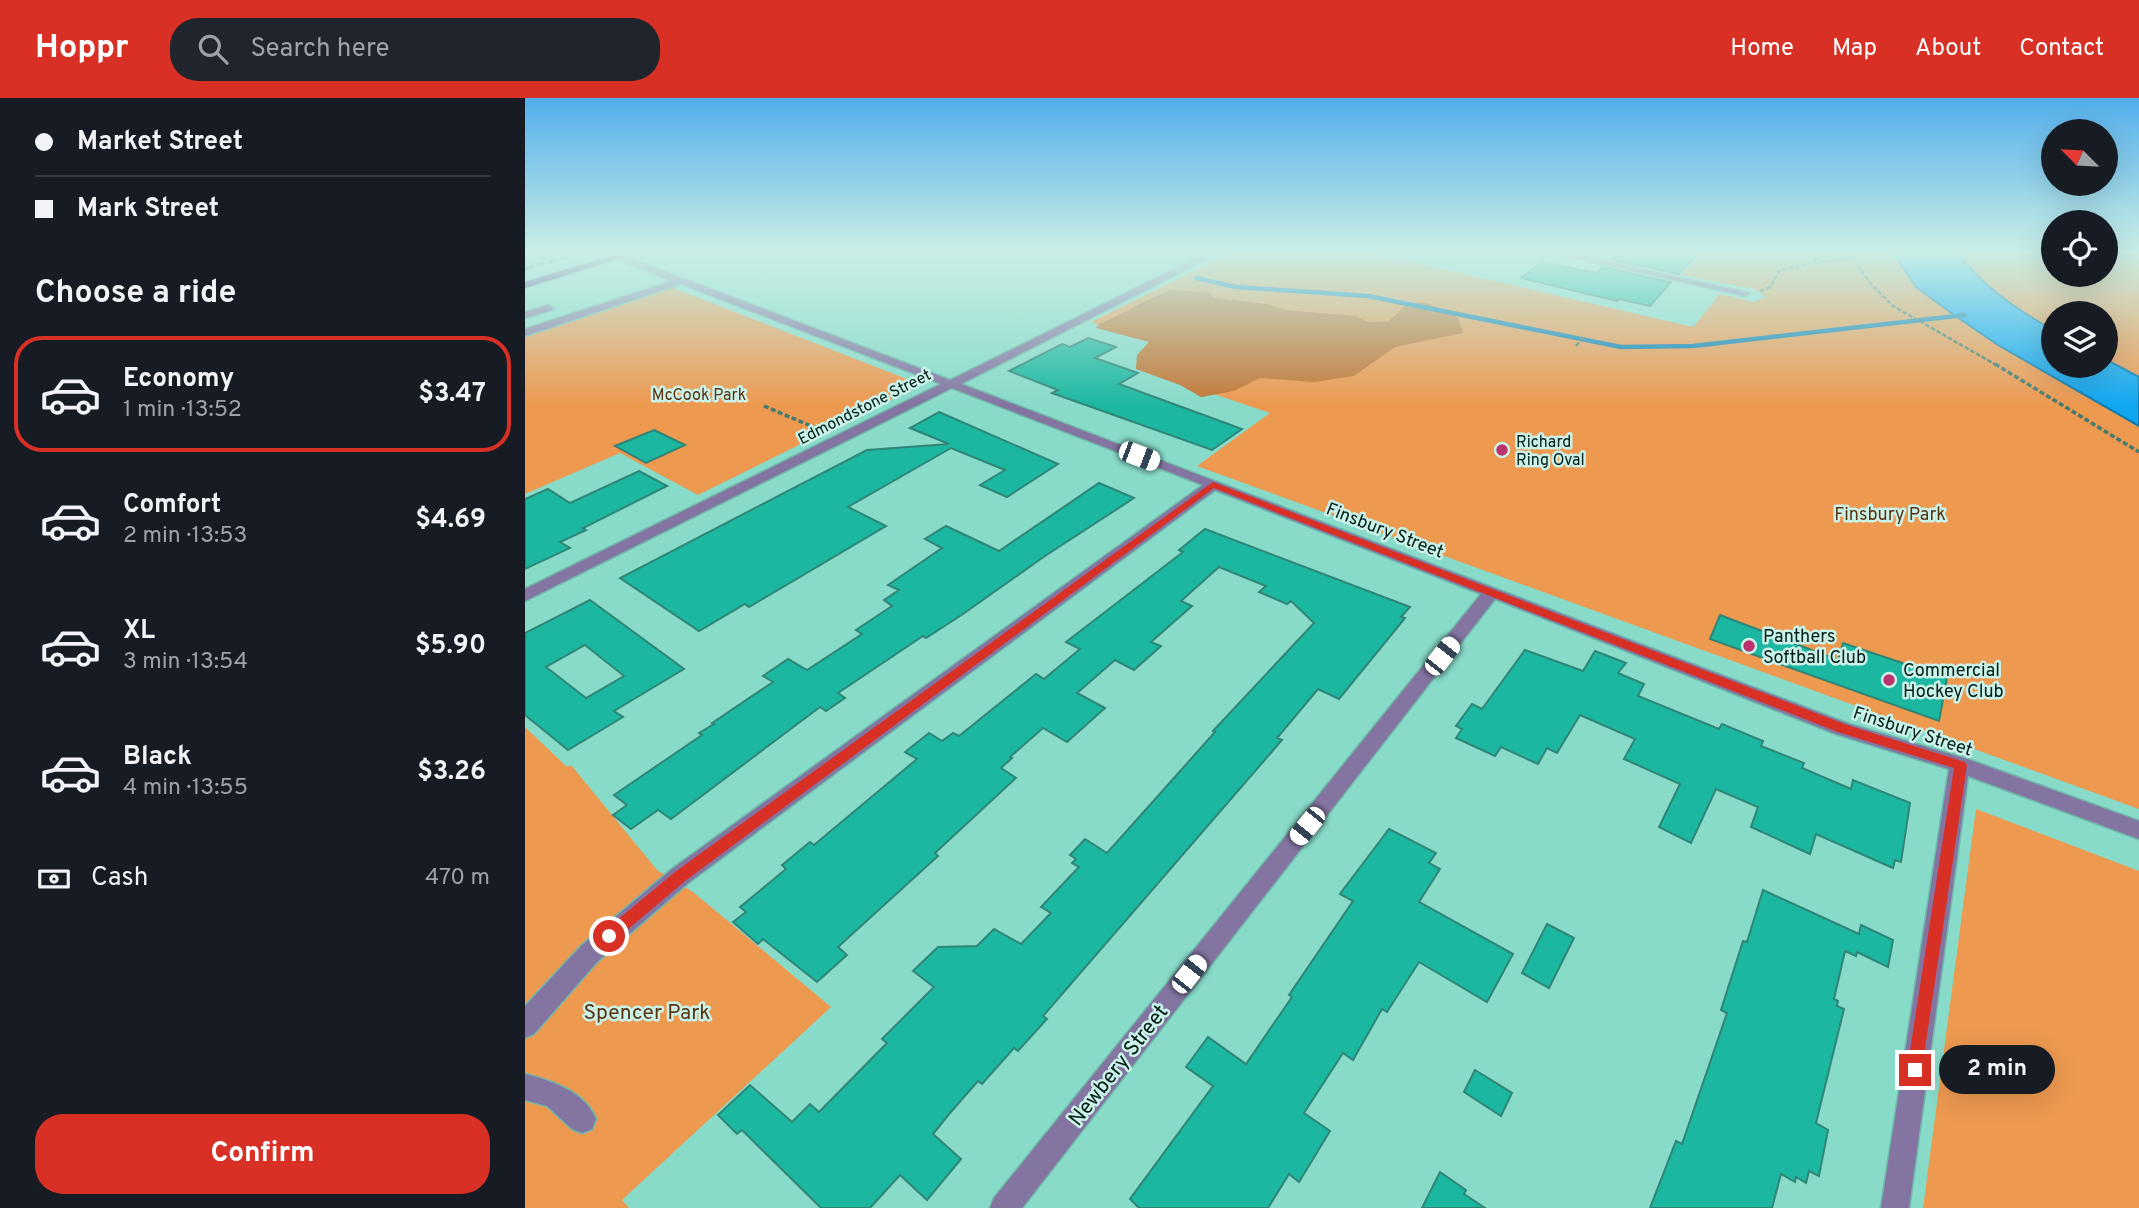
<!DOCTYPE html>
<meta charset="utf-8">
<style>
body{margin:0;font-family:Overpass,sans-serif;background:#20242c;color:#f1f3f6;height:100vh;display:flex;flex-direction:column;font-size:26px;white-space:nowrap}
*{box-sizing:border-box;margin:0}
p{font-size:23px;color:#9ea1a6}
.icon{flex:none;width:38px;height:38px;fill:none;stroke:currentColor;stroke-width:2;stroke-linecap:round;stroke-linejoin:round}
.map{position:relative;flex:1;overflow:hidden}
.panel{display:flex;flex-direction:column;background:#171b24;width:525px}
.panel>*{flex:none}
.guide{display:grid;align-content:center;height:154px;padding:0 35px;background:#171b24}
.needle{width:46px;rotate:294deg}
.tools{position:absolute;left:1516px;top:21px;display:grid;gap:14px}
.tools a{display:grid;place-items:center;width:77px;height:77px;border-radius:50%;background:#171b24;box-shadow:0 7px 28px #0002;font-size:35px}
.end{position:absolute;width:32px;height:32px;margin:-16px;border:9px solid #d93025;background:#fff;box-shadow:0 0 0 4px #fff}
.from{border-radius:50%}
.bubble{position:absolute;height:49px;border-radius:24px;background:#171b24;box-shadow:0 7px 28px #0002;font-size:23px;font-weight:700;line-height:49px;text-align:center}
.car{position:absolute;width:21px;height:42px;margin:-21px -10px;border-radius:9px;box-shadow:0 0 5px 2px #0007;background:linear-gradient(#fff 24%,#345 0 40%,#fff 0 76%,#345 0 86%,#fff 0)}
.guide b{display:flex;align-items:center;gap:24px;height:66px;font-size:26px}
.guide b+b{border-top:2px solid #363941}
.guide i{width:18px;height:18px;background:#f1f3f6}
ul{padding:0;list-style:none}
li{display:flex;align-items:center;gap:21px;height:116px;margin:0 14px 10px;padding:0 21px;border:4px solid transparent;border-radius:28px}
li div{flex:1}
li b{display:block;font-size:26px}
li em{font-style:normal;font-weight:700}
li.on{border-color:#d93025}
li>.icon{width:63px;height:63px;stroke-width:1.5}
h2{padding:0 35px;font-size:32px;line-height:84px}
.pay{display:flex;align-items:center;gap:18px;height:77px;padding:0 35px;font-size:26px}
.pay p{margin-inline-start:auto}
.action{display:flex;gap:14px;margin-top:auto;padding:14px 35px}
.action a{flex:1;height:80px;border-radius:28px;background:#d93025;color:#fff;font-size:28px;font-weight:700;line-height:80px;text-align:center}
header{display:flex;align-items:center;gap:42px;box-sizing:border-box;height:98px;padding:0 35px;background:#d93025;color:#fff}
header strong{font-size:33px}
nav{display:flex;gap:38px;margin-inline-start:auto;font-size:24px}
.search{width:490px;height:63px;background:#20242c;display:flex;align-items:center;gap:18px;box-sizing:border-box;padding:0 24px;border-radius:28px;color:#9ea1a6;font-size:26px}
main{display:flex;flex:1;min-height:0}
.map>svg:first-child{display:block}
.green{fill:#ed9950}
.forest{fill:#c27735}
.water{fill:#11a6f0;stroke:#0c7caf;stroke-width:2}
.lines{fill:none;stroke-linecap:round;stroke-linejoin:round}
.stream{stroke:#0c7caf;stroke-width:4.5}
.building{fill:#1cb7a0;stroke:#2f8576;stroke-width:2;fill-rule:evenodd}
.minor-casing{stroke:#70b8a9;stroke-width:3}
.major-casing{stroke:#70b8a9;stroke-width:3}
.path-far1{stroke:#457a6f;stroke-width:2.5;stroke-dasharray:4.5 2;stroke-linecap:butt}
.path{stroke:#457a6f;stroke-width:3.5;stroke-dasharray:5 2.5;stroke-linecap:butt}
.minor{fill:#8374a1;fill-rule:evenodd}
.major{fill:#4c2a7a;fill-rule:evenodd}
.rail{stroke:#4b8277;stroke-width:3.5;stroke-dasharray:8 4.5;stroke-linecap:butt}
.route{fill:#d93025}
.poi-dot{fill:#bb326c;stroke:#cbf2e9;stroke-width:2.5}
.labels{text-anchor:middle;stroke-width:5;stroke-linejoin:round;paint-order:stroke}
.far-park-label{font-size:16px;fill:#5a3310;stroke:#cbf2e9}
.far-street-label{font-size:16px;fill:#021b16;stroke:#cbf2e9}
.far-poi-label{font-size:16px;fill:#021b16;stroke:#cbf2e9;text-anchor:start}
.park-label{font-size:18px;fill:#5a3310;stroke:#cbf2e9}
.street-label{font-size:18px;fill:#021b16;stroke:#cbf2e9}
.poi-label{font-size:18px;fill:#021b16;stroke:#cbf2e9;text-anchor:start}
.near-park-label{font-size:21px;fill:#5a3310;stroke:#cbf2e9}
.near-street-label{font-size:21px;fill:#021b16;stroke:#cbf2e9}
</style>
<header>
<strong>Hoppr</strong>
<div class="search"><svg class="icon" aria-label="search" viewBox="0 0 24 24"><circle cx="10" cy="10" r="6"/><path d="M15 15l6 6"/></svg>Search here</div>
<nav><a>Home</a><a>Map</a><a>About</a><a>Contact</a></nav>
</header>
<main>
<section class="panel">
<div class="guide">
<b><i class="from"></i>Market Street</b>
<b><i></i>Mark Street</b>
</div>
<h2>Choose a ride</h2>
<ul>
<li class="on"><svg class="icon" aria-label="car" viewBox="0 0 24 24"><path d="M5 17H2v-5l4-1 3-4h7l3 4 3 1v5h-3M9 17h6M6 11h13"/><circle cx="7" cy="17" r="2"/><circle cx="17" cy="17" r="2"/></svg><div><b>Economy</b><p>1 min · 13:52</p></div><em>$3.47</em></li>
<li><svg class="icon" aria-label="car" viewBox="0 0 24 24"><path d="M5 17H2v-5l4-1 3-4h7l3 4 3 1v5h-3M9 17h6M6 11h13"/><circle cx="7" cy="17" r="2"/><circle cx="17" cy="17" r="2"/></svg><div><b>Comfort</b><p>2 min · 13:53</p></div><em>$4.69</em></li>
<li><svg class="icon" aria-label="car" viewBox="0 0 24 24"><path d="M5 17H2v-5l4-1 3-4h7l3 4 3 1v5h-3M9 17h6M6 11h13"/><circle cx="7" cy="17" r="2"/><circle cx="17" cy="17" r="2"/></svg><div><b>XL</b><p>3 min · 13:54</p></div><em>$5.90</em></li>
<li><svg class="icon" aria-label="car" viewBox="0 0 24 24"><path d="M5 17H2v-5l4-1 3-4h7l3 4 3 1v5h-3M9 17h6M6 11h13"/><circle cx="7" cy="17" r="2"/><circle cx="17" cy="17" r="2"/></svg><div><b>Black</b><p>4 min · 13:55</p></div><em>$3.26</em></li>
</ul>
<div class="pay"><svg class="icon" aria-label="cash" viewBox="0 0 24 24"><path d="M3 7h18v10H3z"/><circle cx="12" cy="12" r="2"/></svg>Cash<p>470 m</p></div>
<div class="action"><a>Confirm</a></div>
</section>
<div class="map">
<svg width="1614" height="1110" viewBox="0 0 1614 1110">
<rect width="100%" height="100%" fill="#88dac9"/>
<!-- green -->
<g class="green">
<path d="M711,152L835,156L841,153L1168,229L1195,196L1229,204L1241,199L1230,191L1156,177L1180,152H1366L1391,189L1429,217L1473,247L1614,328V711L672,368L745,315L633,277L667,256L566,224Z"/>
<path d="M1431,152H1528V177H1580V152H1614V279L1580,261V215H1528V232C1492,212 1454,186 1431,152Z"/>
<path d="M138,186L392,285L393,288L173,397L95,355L0,396V231Z"/>
<path d="M0,629L42,669L46,667L132,772L168,794L306,909L97,1102L104,1110H0Z"/>
<path d="M1451,711L1614,773V1110H1398Z"/>
</g>
<!-- forest -->
<path class="forest" d="M646,192L684,194L689,200L742,206L760,212L831,218L843,224L864,223L880,208L896,204L910,208L933,220L938,235L870,249L829,278L789,284L735,280L709,293L676,299L655,287L611,271L612,257L624,244L571,230L574,226C599,216 620,201 646,192Z"/>
<!-- water -->
<path class="water" d="M1366,152H1431C1454,186 1492,212 1528,232V268H1580V261L1614,279V328L1473,247L1429,217L1391,189Z"/>
<g class="lines">
<!-- stream -->
<path class="stream" d="M671,180L711,189L843,198L1096,249L1168,248L1440,217"/>
</g>
<!-- building -->
<g class="building">
<path d="M1097,152H1169L1165,156L1171,158L1154,176L1086,162Z"/>
<path d="M1017,164L1071,175L1078,169L1146,184L1125,208L1094,201L1092,203L996,180Z"/>
<path d="M563,240L591,249L570,260L613,275L594,286L717,331L687,352L527,295L533,292L484,273L537,246L545,249Z"/>
<path d="M414,314L533,366L482,399L455,387L480,372L426,350L323,409L361,428L224,509L220,506L174,533L95,480L342,352L424,346L385,330Z"/>
<path d="M129,332L160,347L121,365L90,348Z"/>
<path d="M114,373L142,388L58,430L61,432L35,444L45,450L0,471V401L23,391L45,405Z"/>
<path d="M574,385L609,400L520,458L438,516L401,540L398,538L313,595L320,600L301,613L295,609L146,721L133,712L106,731L88,717L102,707L89,697L177,637L174,635L189,626L187,625L248,584L238,578L263,561L282,572L337,536L331,532L367,508L359,502L374,492L363,487L417,450L400,441L421,428L474,453Z"/>
<path d="M680,431L885,509L876,519L880,520L814,601L793,591L752,640L757,642L518,918L522,921L493,953L489,950L457,986L453,983L425,1015L408,1036L436,1061L402,1102L375,1077L345,1110H296L217,1032L212,1036L193,1017L225,987L267,1024L285,1006L294,1014L362,945L357,941L409,889L388,873L413,849L452,848L469,831L496,846L526,815L516,809L554,769L547,765L551,761L545,757L560,741L582,755L690,634L688,633L789,525L766,503L762,506L734,494L741,488L694,469L656,503L667,508L626,544L636,548L609,572L590,562L552,595L580,610L542,644L518,630L485,659L487,660L476,670L491,680L410,755L413,758L313,849L322,857L292,884L238,841L233,846L208,824L221,814L215,809L261,771L257,767L285,744L289,747L392,661L380,654L404,635L417,643L428,635L434,638L511,576L519,581L555,551L541,544L658,454L654,452Z"/>
<path d="M65,502L159,571L89,613L98,619L43,652L0,617V535ZM60,547L99,578L61,600L21,569Z"/>
<path d="M1195,517L1313,562L1318,545L1422,580L1414,623L1185,541Z"/>
<path d="M1000,552L1058,573L1070,553L1101,565L1093,575L1119,586L1113,598L1194,631L1197,626L1238,643L1236,648L1279,665L1277,670L1326,691L1328,682L1385,705L1376,764L1370,762L1368,770L1291,736L1285,756L1226,729L1233,709L1191,691L1166,745L1134,729L1155,686L1099,661L1110,641L1055,617L1032,655L1022,650L1013,666L976,649L970,658L931,640L937,631L931,628L947,606L957,611Z"/>
<path d="M864,731L911,755L904,765L915,771L894,804L988,856L962,904L894,864L862,914L857,911L828,962L818,955L779,1015L805,1033L774,1084L764,1076L743,1110H614L605,1101L688,988L661,969L683,939L721,966L767,899L764,897L828,803L815,796Z"/>
<path d="M1238,792L1334,836L1336,827L1368,842L1363,869L1332,854L1331,858L1320,853L1309,901L1313,903L1312,908L1319,911L1291,1025L1303,1032L1294,1078L1284,1073L1281,1085L1271,1079L1270,1084L1256,1076L1247,1110H1125L1151,1043L1157,1046L1202,915L1196,912L1218,843L1222,844Z"/>
<path d="M1022,826L1049,840L1024,890L997,875Z"/>
<path d="M950,972L987,995L976,1018L939,994Z"/>
<path d="M915,1074L941,1092L939,1096L960,1110H897Z"/>
</g>
<g class="lines">
<!-- minor casing -->
<g class="minor-casing">
<g id="minor">
<path d="M688,152H700L436,286L1324,626L1442,661L1614,723V741L1443,678L1384,1110H1356L1424,671L1311,636L970,501L497,1110H465L469,1100L956,496L690,392L163,785L72,864L9,936L0,940V908L56,848L147,771L678,387L427,290L0,503V491L416,286L156,186L0,238V231L147,183L91,161V157L94,156L425,282Z"/>
<path d="M1013,152H1031L1225,195L1220,198Z"/>
<path d="M23,207L28,210L27,212L0,220V214Z"/>
<path d="M0,976C27,983 59,993 71,1021L67,1031L57,1035L47,1031L22,1008L0,1002Z"/>
</g>
</g>
<!-- major casing -->
<g class="major-casing">
<path id="major" d="M106,152H121L0,190V184Z"/>
</g>
<!-- path-far1 -->
<g class="path-far1">
<path d="M1321,152L1347,187L1368,208L1473,268"/>
<path d="M0,159L26,152"/>
<path d="M1289,165L1327,160"/>
<path d="M1235,193L1245,189L1254,173L1285,165L1301,152"/>
<path d="M1051,248L1059,238"/>
</g>
<!-- path -->
<g class="path">
<path d="M1470,266L1614,354"/>
<path d="M239,308L293,331"/>
</g>
<!-- minor -->
<use href="#minor" class="minor"/>
<!-- major -->
<use href="#major" class="major"/>
<!-- rail -->
<path class="rail" d="M0,171L65,152"/>
</g>
<!-- sky -->
<linearGradient id="sky" x2="0" y2="1"><stop stop-color="#52aeeb"/><stop offset="0.5" stop-color="#c9eee7"/><stop offset="1" stop-color="#c9eee7" stop-opacity="0"/></linearGradient>
<rect width="1614" height="307" fill="url(#sky)"/>
<!-- route -->
<path class="route" d="M688,384L1322,627L1440,664L1442,667L1396,978L1390,980L1384,978L1382,972L1429,670L1313,634L689,390L160,783L89,843H79L76,838L79,833L150,774Z"/>
<!-- markers -->
<g class="poi-dot">
<circle cx="977" cy="352" r="7"/>
<circle cx="1224" cy="548" r="7"/>
<circle cx="1364" cy="582" r="7"/>
</g>
<g class="labels">
<!-- far-park labels -->
<g class="far-park-label">
<text x="174" y="302">McCook Park</text>
</g>
<!-- far-street labels -->
<g class="far-street-label">
<text transform="translate(339 308) rotate(-27)" y="6">Edmondstone Street</text>
</g>
<!-- far-poi labels -->
<g class="far-poi-label">
<text x="991" y="349">Richard<tspan x="991" dy="18">Ring Oval</tspan></text>
</g>
<!-- park labels -->
<g class="park-label">
<text x="1365" y="422">Finsbury Park</text>
</g>
<!-- street labels -->
<g class="street-label">
<text transform="translate(860 432) rotate(21)" y="6">Finsbury Street</text>
<text transform="translate(1388 633) rotate(18)" y="6">Finsbury Street</text>
</g>
<!-- poi labels -->
<g class="poi-label">
<text x="1238" y="544">Panthers<tspan x="1238" dy="21">Softball Club</tspan></text>
<text x="1378" y="578">Commercial<tspan x="1378" dy="21">Hockey Club</tspan></text>
</g>
<!-- near-park labels -->
<g class="near-park-label">
<text x="122" y="921">Spencer Park</text>
</g>
<!-- near-street labels -->
<g class="near-street-label">
<text transform="translate(593 967) rotate(-52)" y="7">Newbery Street</text>
</g>
</g>
</svg>
<div class="tools">
<a><svg class="needle" viewBox="-14 -14 28 28"><path d="M0-13l5 13h-10z" fill="#e53935"/><path d="M0 13l5-13h-10z" fill="#9ea1a6"/></svg></a>
<a><svg class="icon" aria-label="locate" viewBox="0 0 24 24"><circle cx="12" cy="12" r="6"/><path d="M12 2v4M12 18v4M2 12h4M18 12h4"/></svg></a>
<a><svg class="icon" aria-label="layers" viewBox="0 0 24 24"><path d="M12 4l9 5-9 5-9-5zM3 14l9 5 9-5"/></svg></a>
</div>
<i class="end from" style="left:84px;top:838px"></i>
<i class="end" style="left:1390px;top:972px"></i>
<div class="bubble" style="left:1414px;top:947px;width:116px">2 min</div>
<i class="car" style="left:614px;top:358px;rotate:111deg"></i>
<i class="car" style="left:917px;top:558px;rotate:38deg"></i>
<i class="car" style="left:782px;top:728px;rotate:219deg"></i>
<i class="car" style="left:664px;top:876px;rotate:38deg"></i>
</div>
</main>
